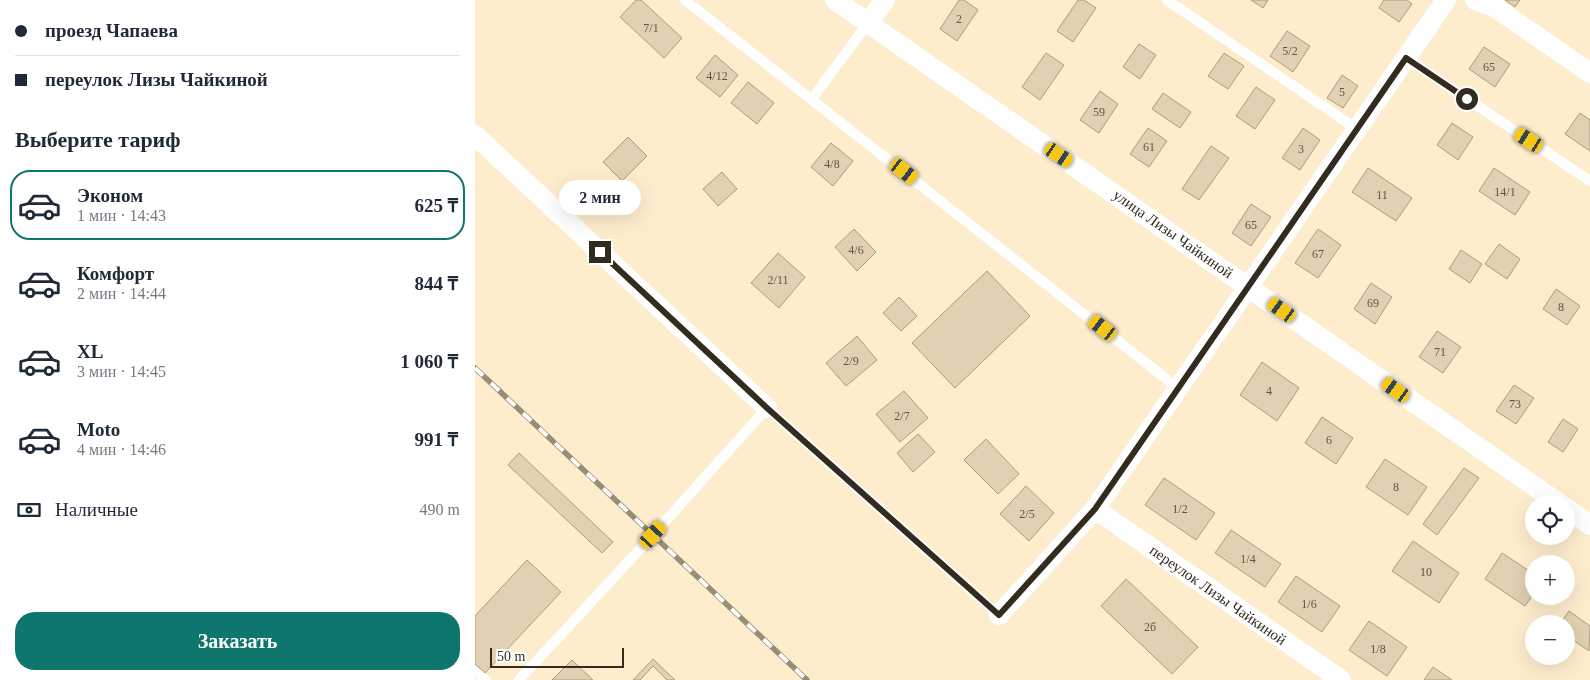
<!DOCTYPE html>
<html lang="ru">
<meta charset="utf-8">
<style>
body{margin:0;font-family:Georgia,serif;background:#f6f6f7;color:#1f2937;height:100vh;display:flex;flex-direction:column;font-size:19px;white-space:nowrap}
*{box-sizing:border-box;margin:0}
p{font-size:16px;color:#747a83}
.icon{flex:none;width:28px;height:28px;fill:none;stroke:currentColor;stroke-width:2;stroke-linecap:round;stroke-linejoin:round}
.map{position:relative;flex:1;overflow:hidden}
.drawer{display:flex;flex-direction:column;background:#fff;width:475px}
.drawer>*{flex:none}
.guide{display:grid;align-content:center;height:110px;padding:0 15px;background:#fff}
.fabs{position:absolute;left:1050px;top:495px;display:grid;gap:10px}
.fabs a{display:grid;place-items:center;width:50px;height:50px;border-radius:50%;background:#fff;box-shadow:0 5px 20px #0002;font-size:25px}
.scale{position:absolute;left:15px;bottom:12px;width:134px;box-sizing:border-box;padding-left:5px;border:2px solid #322b1f;border-top:0;font-size:14px;line-height:18px;white-space:nowrap;color:#322b1f;-webkit-text-stroke:4px #fff;paint-order:stroke}
.end{position:absolute;width:22px;height:22px;margin:-11px;border:6px solid #322b1f;background:#fff;box-shadow:0 0 0 2px #fff}
.from{border-radius:50%}
.bubble{position:absolute;height:35px;border-radius:18px;background:#fff;box-shadow:0 5px 20px #0002;font-size:16px;font-weight:600;line-height:35px;text-align:center}
.car{position:absolute;width:15px;height:30px;margin:-15px -8px;border-radius:6px;box-shadow:0 0 4px 1px #0007;background:linear-gradient(#f5c518 24%,#345 0 40%,#f5c518 0 76%,#345 0 86%,#f5c518 0)}
.guide b{display:flex;align-items:center;gap:18px;height:48px;font-size:19px}
.guide b+b{border-top:1px solid #e0e1e3}
.guide i{width:12px;height:12px;background:#1f2937}
ul{padding:0;list-style:none}
li{display:flex;align-items:center;gap:15px;height:70px;margin:0 10px 8px;padding:0 5px;border:2px solid transparent;border-radius:20px}
li div{flex:1}
li b{display:block;font-size:19px}
li em{font-style:normal;font-weight:600}
li.selected{border-color:#0f766e}
li>.icon{width:45px;height:45px;stroke-width:1.5}
h2{padding:0 15px;font-size:22px;line-height:60px}
.pay{display:flex;align-items:center;gap:12px;height:55px;padding:0 15px;font-size:19px}
.pay p{margin-inline-start:auto}
.action{display:flex;gap:10px;margin-top:auto;padding:10px 15px}
.action a{flex:1;height:58px;border-radius:20px;background:#0f766e;color:#fff;font-size:20px;font-weight:600;line-height:58px;text-align:center}
main{display:flex;flex:1;min-height:0}
.map>svg:first-child{display:block}
.building{fill:#e1d0b1;stroke:#ac9c7e}
.lines{fill:none;stroke-linecap:round;stroke-linejoin:round}
.lane{stroke:#fff;stroke-width:10}
.street{stroke:#fff;stroke-width:20}
.rail-casing{stroke:#998d77;stroke-width:5.5}
.rail{stroke:#fff;stroke-width:4;stroke-dasharray:11;stroke-linecap:butt}
.route{stroke:#322b1f;stroke-width:6}
.labels{text-anchor:middle;stroke-width:4.5;stroke-linejoin:round;paint-order:stroke}
.number-label{font-size:12px;fill:#5e5444}
.street-label{font-size:15px;fill:#322b1f;stroke:#fff}
</style>
<main>
<section class="drawer">
<div class="guide">
<b><i class="from"></i>проезд Чапаева</b>
<b><i></i>переулок Лизы Чайкиной</b>
</div>
<h2>Выберите тариф</h2>
<ul>
<li class="selected"><svg class="icon" aria-label="car" viewBox="0 0 24 24"><path d="M5 17H2v-5l4-1 3-4h7l3 4 3 1v5h-3M9 17h6M6 11h13"/><circle cx="7" cy="17" r="2"/><circle cx="17" cy="17" r="2"/></svg><div><b>Эконом</b><p>1 мин · 14:43</p></div><em>625 ₸</em></li>
<li><svg class="icon" aria-label="car" viewBox="0 0 24 24"><path d="M5 17H2v-5l4-1 3-4h7l3 4 3 1v5h-3M9 17h6M6 11h13"/><circle cx="7" cy="17" r="2"/><circle cx="17" cy="17" r="2"/></svg><div><b>Комфорт</b><p>2 мин · 14:44</p></div><em>844 ₸</em></li>
<li><svg class="icon" aria-label="car" viewBox="0 0 24 24"><path d="M5 17H2v-5l4-1 3-4h7l3 4 3 1v5h-3M9 17h6M6 11h13"/><circle cx="7" cy="17" r="2"/><circle cx="17" cy="17" r="2"/></svg><div><b>XL</b><p>3 мин · 14:45</p></div><em>1 060 ₸</em></li>
<li><svg class="icon" aria-label="car" viewBox="0 0 24 24"><path d="M5 17H2v-5l4-1 3-4h7l3 4 3 1v5h-3M9 17h6M6 11h13"/><circle cx="7" cy="17" r="2"/><circle cx="17" cy="17" r="2"/></svg><div><b>Moto</b><p>4 мин · 14:46</p></div><em>991 ₸</em></li>
</ul>
<div class="pay"><svg class="icon" aria-label="cash" viewBox="0 0 24 24"><path d="M3 7h18v10H3z"/><circle cx="12" cy="12" r="2"/></svg>Наличные<p>490 m</p></div>
<div class="action"><a>Заказать</a></div>
</section>
<div class="map">
<svg width="1115" height="680" viewBox="0 0 1115 680">
<rect width="100%" height="100%" fill="#feedcd"/>
<!-- building -->
<g class="building">
<path d="M161,0H166L207,38L189,58L145,17Z"/>
<path d="M484,0H489L503,10L482,41L465,29Z"/>
<path d="M603,0H609L621,8L598,42L582,31Z"/>
<path d="M776,0H793L788,8Z"/>
<path d="M909,0H932L937,4L924,22L904,8Z"/>
<path d="M1030,0H1045L1040,7Z"/>
<path d="M812,31L835,46L818,72L795,56Z"/>
<path d="M664,44L681,55L665,79L648,67Z"/>
<path d="M1009,47L1035,64L1020,87L994,69Z"/>
<path d="M571,53L589,65L565,100L547,87Z"/>
<path d="M749,53L769,66L753,89L733,76Z"/>
<path d="M240,55L263,75L245,97L221,78Z"/>
<path d="M867,75L883,86L868,108L852,98Z"/>
<path d="M273,82L299,103L282,124L256,103Z"/>
<path d="M781,87L800,100L780,129L761,116Z"/>
<path d="M625,91L643,104L624,133L605,120Z"/>
<path d="M688,93L716,112L705,128L677,109Z"/>
<path d="M1105,113L1115,120V151L1090,134Z"/>
<path d="M977,123L998,137L983,160L962,145Z"/>
<path d="M673,128L692,141L674,167L655,154Z"/>
<path d="M828,128L845,140L825,170L807,158Z"/>
<path d="M153,137L172,156L147,181L128,162Z"/>
<path d="M356,143L378,161L358,186L336,167Z"/>
<path d="M736,146L754,158L724,200L707,189Z"/>
<path d="M893,168L937,198L921,221L877,192Z"/>
<path d="M1019,168L1055,192L1040,215L1004,191Z"/>
<path d="M247,172L262,189L243,206L228,189Z"/>
<path d="M776,204L796,217L776,246L757,233Z"/>
<path d="M379,229L401,252L382,271L360,247Z"/>
<path d="M843,229L866,245L843,278L820,263Z"/>
<path d="M1024,244L1045,259L1032,279L1010,264Z"/>
<path d="M986,250L1007,264L995,283L974,269Z"/>
<path d="M303,253L330,277L304,308L276,283Z"/>
<path d="M512,271L555,316L480,388L437,343Z"/>
<path d="M896,283L917,297L900,324L879,309Z"/>
<path d="M1081,289L1105,306L1092,325L1068,309Z"/>
<path d="M424,297L442,316L426,331L408,313Z"/>
<path d="M962,331L986,347L968,373L944,357Z"/>
<path d="M382,336L402,360L371,386L351,363Z"/>
<path d="M787,362L824,388L802,421L765,395Z"/>
<path d="M1039,385L1059,398L1041,424L1021,411Z"/>
<path d="M429,391L453,418L425,442L401,414Z"/>
<path d="M847,417L878,438L861,464L830,443Z"/>
<path d="M1088,419L1103,429L1088,452L1073,442Z"/>
<path d="M443,434L460,452L438,472L422,453Z"/>
<path d="M511,439L544,474L523,494L489,460Z"/>
<path d="M44,453L138,542L127,553L33,465Z"/>
<path d="M910,459L952,487L933,515L891,487Z"/>
<path d="M989,468L1004,478L962,535L948,524Z"/>
<path d="M689,478L740,513L721,540L670,505Z"/>
<path d="M551,486L579,513L554,541L525,514Z"/>
<path d="M756,530L806,564L790,587L740,553Z"/>
<path d="M938,541L984,573L964,603L917,571Z"/>
<path d="M1027,553L1059,574V593L1050,606L1010,579Z"/>
<path d="M52,560L86,592L10,673L0,664V616Z"/>
<path d="M821,576L865,606L847,632L803,602Z"/>
<path d="M651,579L723,647L697,674L626,606Z"/>
<path d="M1094,611L1115,626L1114,651L1091,635V624H1085Z"/>
<path d="M894,621L932,647L912,676L874,650Z"/>
<path d="M178,659L200,680H192L178,666L165,680H158Z"/>
<path d="M97,660L118,680H77Z"/>
<path d="M958,667L977,680H949Z"/>
</g>
<g class="lines">
<!-- lane -->
<g class="lane">
<path d="M210,0L704,389"/>
<path d="M692,0L882,129"/>
<path d="M931,58L1115,181"/>
<path d="M337,99L393,23"/>
<path d="M0,672L11,680"/>
<path d="M44,680L178,535L292,408L524,615"/>
</g>
<!-- street -->
<g class="street">
<path d="M360,0L1085,504"/>
<path d="M1000,0L1021,8L1115,73"/>
<path d="M393,23L410,0"/>
<path d="M0,135L292,408"/>
<path d="M1091,508L1115,525"/>
<path d="M620,509L866,680"/>
<path d="M524,615L620,509L971,0"/>
</g>
<!-- rail casing -->
<g class="rail-casing">
<path id="rail" d="M0,368L332,680"/>
</g>
<!-- rail -->
<use href="#rail" class="rail"/>
</g>
<g class="lines">
<!-- route -->
<path class="route" d="M125,252L292,408L524,615L620,509L931,58L992,99"/>
</g>
<g class="labels">
<!-- number labels -->
<g class="number-label">
<text x="484" y="23">2</text>
<text x="176" y="32">7/1</text>
<text x="815" y="55">5/2</text>
<text x="1014" y="71">65</text>
<text x="242" y="80">4/12</text>
<text x="867" y="96">5</text>
<text x="624" y="116">59</text>
<text x="674" y="151">61</text>
<text x="826" y="153">3</text>
<text x="357" y="168">4/8</text>
<text x="1030" y="196">14/1</text>
<text x="907" y="199">11</text>
<text x="776" y="229">65</text>
<text x="381" y="254">4/6</text>
<text x="843" y="258">67</text>
<text x="303" y="284">2/11</text>
<text x="898" y="307">69</text>
<text x="1086" y="311">8</text>
<text x="965" y="356">71</text>
<text x="376" y="365">2/9</text>
<text x="794" y="395">4</text>
<text x="1040" y="408">73</text>
<text x="427" y="420">2/7</text>
<text x="854" y="444">6</text>
<text x="921" y="491">8</text>
<text x="705" y="513">1/2</text>
<text x="552" y="518">2/5</text>
<text x="773" y="563">1/4</text>
<text x="951" y="576">10</text>
<text x="834" y="608">1/6</text>
<text x="675" y="631">2б</text>
<text x="903" y="653">1/8</text>
</g>
<!-- street labels -->
<g class="street-label">
<text transform="translate(698 234) rotate(35)" y="5">улица Лизы Чайкиной</text>
<text transform="translate(743 595) rotate(35)" y="5">переулок Лизы Чайкиной</text>
</g>
</g>
</svg>
<div class="fabs">
<a><svg class="icon" aria-label="locate" viewBox="0 0 24 24"><circle cx="12" cy="12" r="6"/><path d="M12 2v4M12 18v4M2 12h4M18 12h4"/></svg></a>
<a>+</a>
<a>−</a>
</div>
<div class="scale">50 m</div>
<i class="end from" style="left:992px;top:99px"></i>
<i class="end" style="left:125px;top:252px"></i>
<div class="bubble" style="left:84px;top:180px;width:82px">2 мин</div>
<i class="car" style="left:1054px;top:140px;rotate:303deg"></i>
<i class="car" style="left:584px;top:155px;rotate:124deg"></i>
<i class="car" style="left:429px;top:171px;rotate:128deg"></i>
<i class="car" style="left:807px;top:310px;rotate:305deg"></i>
<i class="car" style="left:628px;top:328px;rotate:308deg"></i>
<i class="car" style="left:921px;top:390px;rotate:305deg"></i>
<i class="car" style="left:178px;top:535px;rotate:42deg"></i>
</div>
</main>
